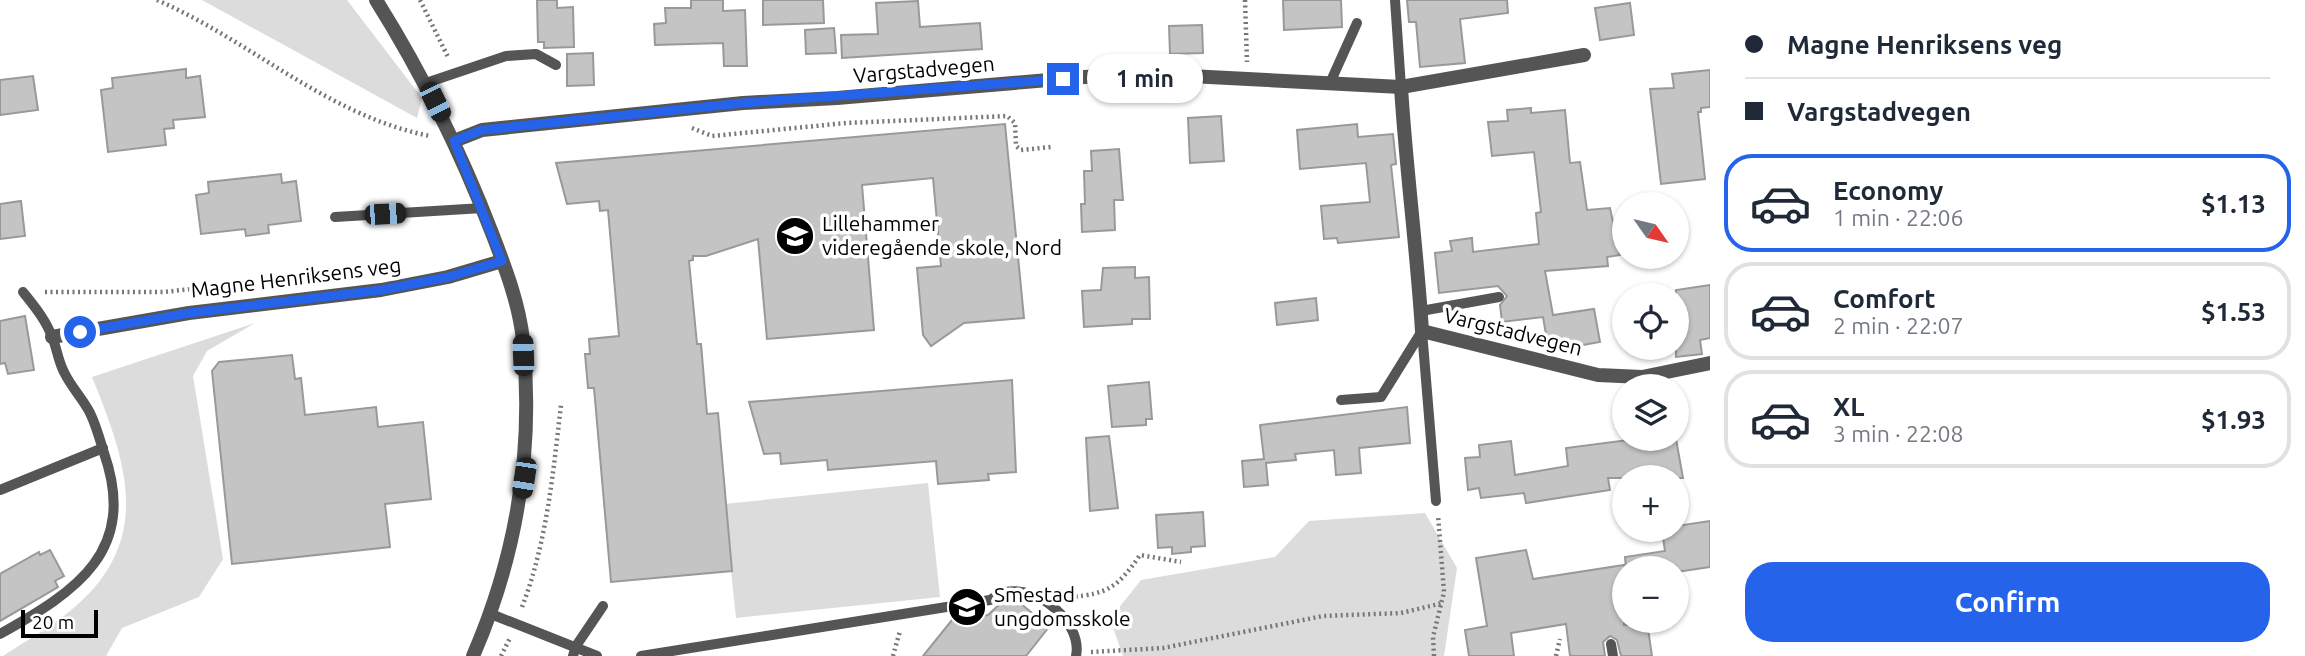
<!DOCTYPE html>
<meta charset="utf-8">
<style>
body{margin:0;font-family:Ubuntu,sans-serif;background:#f2f2f3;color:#1f2937;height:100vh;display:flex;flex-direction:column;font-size:26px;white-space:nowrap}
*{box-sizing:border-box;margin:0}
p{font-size:23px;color:#747a83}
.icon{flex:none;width:38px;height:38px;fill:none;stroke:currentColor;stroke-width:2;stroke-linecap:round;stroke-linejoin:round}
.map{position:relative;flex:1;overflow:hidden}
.panel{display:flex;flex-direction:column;background:#fff;width:595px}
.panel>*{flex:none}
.top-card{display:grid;align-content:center;height:154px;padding:0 35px;background:#fff}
.needle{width:46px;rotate:124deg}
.buttons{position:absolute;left:1612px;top:192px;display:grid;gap:14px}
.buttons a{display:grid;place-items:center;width:77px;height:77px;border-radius:50%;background:#fff;box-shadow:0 2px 5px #0004;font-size:35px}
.scale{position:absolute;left:21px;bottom:18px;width:77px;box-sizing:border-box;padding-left:7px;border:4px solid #000;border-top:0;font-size:19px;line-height:24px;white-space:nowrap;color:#000;-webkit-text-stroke:5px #fff;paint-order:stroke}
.end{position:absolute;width:32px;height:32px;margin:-16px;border:9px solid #2563eb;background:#fff;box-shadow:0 0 0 4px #fff}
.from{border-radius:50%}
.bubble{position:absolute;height:49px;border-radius:24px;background:#fff;box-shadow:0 2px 5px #0004;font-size:23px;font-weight:700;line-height:49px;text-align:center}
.car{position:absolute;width:21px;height:42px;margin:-21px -10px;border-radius:9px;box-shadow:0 0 5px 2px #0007;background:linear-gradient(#222 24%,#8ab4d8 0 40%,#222 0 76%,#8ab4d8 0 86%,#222 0)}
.top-card b{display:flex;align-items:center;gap:24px;height:66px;font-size:26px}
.top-card b+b{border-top:2px solid #e0e1e3}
.top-card i{width:18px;height:18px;background:#1f2937}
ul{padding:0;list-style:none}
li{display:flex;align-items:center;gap:21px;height:98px;margin:0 14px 10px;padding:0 21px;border:4px solid #e0e1e3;border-radius:28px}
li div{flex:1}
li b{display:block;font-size:26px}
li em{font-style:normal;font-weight:700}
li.active{border-color:#2563eb}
li>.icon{width:63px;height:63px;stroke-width:1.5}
.action{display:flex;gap:14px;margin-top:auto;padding:14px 35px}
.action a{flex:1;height:80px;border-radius:28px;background:#2563eb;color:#fff;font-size:28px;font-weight:700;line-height:80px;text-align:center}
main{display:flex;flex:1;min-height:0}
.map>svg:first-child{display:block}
.green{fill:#dcdcdc}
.building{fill:#c4c4c4;stroke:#999;stroke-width:2}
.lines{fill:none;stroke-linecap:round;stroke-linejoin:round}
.path{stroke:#777;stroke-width:4.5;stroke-dasharray:2 3.5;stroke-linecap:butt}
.lane{stroke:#555;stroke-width:10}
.street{stroke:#555;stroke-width:14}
.route{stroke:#2563eb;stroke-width:9}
.labels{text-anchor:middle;stroke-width:7;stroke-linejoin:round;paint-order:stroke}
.street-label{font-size:21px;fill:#000;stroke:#fff}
.poi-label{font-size:21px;fill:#000;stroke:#fff;text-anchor:start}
</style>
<main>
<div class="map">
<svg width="1710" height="656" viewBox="0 0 1710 656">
<rect width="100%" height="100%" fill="#fff"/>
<!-- green -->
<g class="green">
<path d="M202,0H347L422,98L417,118Z"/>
<path d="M255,323L207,351L193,376L223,559L199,597L122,628L106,656H3C25,641 50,628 70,611C155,542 127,463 92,377Z"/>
<path d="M928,483L940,597L736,618L724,504Z"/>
<path d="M1425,513L1457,568L1444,656H1123L1110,619L1141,580L1275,557L1309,521Z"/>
</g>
<!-- building -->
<g class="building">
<path d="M537,0H557V8L573,7L574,47L544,48V42H538Z"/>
<path d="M691,0H723V11L745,10L747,66H724L723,43L655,45L654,24L666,23L665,8H691Z"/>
<path d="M763,0H823L824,23L763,25Z"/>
<path d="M1283,0H1341L1342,27L1284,30Z"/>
<path d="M1407,0H1507L1508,13L1460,19L1465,63L1420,67L1416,22H1409Z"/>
<path d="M918,1L920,27L980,23L982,49L842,58L841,35L878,34L876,3Z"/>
<path d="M1630,3L1634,35L1600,40L1595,8Z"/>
<path d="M1202,25L1203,53L1170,54L1169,26Z"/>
<path d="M834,28L836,53L806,54L805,30Z"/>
<path d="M593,53L594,85L567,86V54Z"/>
<path d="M186,69V78L200,76L205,117L173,120L174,128L164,129L166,145L108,152L101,90L113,88L112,78Z"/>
<path d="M1710,70V107L1701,108V112H1698L1705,179L1661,184L1650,89L1674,88L1672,74Z"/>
<path d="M33,76L38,110L0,115V80Z"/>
<path d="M1531,108V113L1565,110L1570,163L1580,162L1587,210L1610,208L1620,255L1607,257L1608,266L1545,271L1553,315L1594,309L1600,342L1549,351L1543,317L1502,322L1500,305L1507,296L1498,286L1439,293L1435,253L1452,251L1450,241L1472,238L1473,252L1539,244L1536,213L1541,212L1534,152L1492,156L1488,122L1508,121L1507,110Z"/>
<path d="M1221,116L1224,161L1190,163L1188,118Z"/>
<path d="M1005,124L1024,318L964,323L931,346L923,335L917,268L941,266L933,178L862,185L874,330L767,339L758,239L706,256H693V260L689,261L697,344H701L707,414L718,413L732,571L611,582L594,388H588L585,354H590L589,339L619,336L608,210L600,211L599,201L567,204L556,163Z"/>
<path d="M1357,124L1358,137L1393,134L1396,164L1391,165L1399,237L1338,243L1337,238L1324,239L1321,206L1370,202L1366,163L1300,169L1297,130Z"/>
<path d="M1119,149L1123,200H1114L1115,230L1082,232L1081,204H1085L1084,171H1092L1091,151Z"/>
<path d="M281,174L282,183L296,181L301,221L268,225L269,233L246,236L245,229L201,234L196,195L209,193L208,182Z"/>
<path d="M21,201L25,236L0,239V204Z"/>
<path d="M1135,267V278L1149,277L1150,319H1132V324L1084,327L1082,291L1101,290L1103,268Z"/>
<path d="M1710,285V338L1700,340L1702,354L1676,357V290Z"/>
<path d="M1316,298L1318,320L1277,325L1275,303Z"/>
<path d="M25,316L34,370L8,374L5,363L0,364V321Z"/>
<path d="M292,355L295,379L301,378L305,415L376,407L378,427L423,422L431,499L385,504L390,547L232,564L212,371L219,362Z"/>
<path d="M1012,380L1016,472L988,474L989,480L938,484L936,461L828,470L827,460L781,464L780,453L764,454L749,402Z"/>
<path d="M1149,382L1152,419H1146V425L1112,427L1108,386Z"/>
<path d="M1407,407L1410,443L1359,448L1361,473L1336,475L1334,450L1295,454L1296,460L1266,463L1268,485L1244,487L1242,461L1264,459L1260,425Z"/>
<path d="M1109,436L1118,508L1090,511L1086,438Z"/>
<path d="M1636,439H1676L1683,478H1608L1610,490L1526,503L1524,493L1481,498L1479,488L1468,490L1465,458L1480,457L1479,445L1511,441L1515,475L1568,466L1566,448Z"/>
<path d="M1203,512L1205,546L1191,547V552L1172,554V547L1158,548L1156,515Z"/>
<path d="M1710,521V567L1676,572V569H1626L1625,557L1665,551L1662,530H1676V526Z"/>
<path d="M50,550L64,576L55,581L58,587L0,621V574L39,552L40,555Z"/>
<path d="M1526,550L1533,579L1624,565V625L1647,622L1652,656H1621L1617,640L1610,636L1603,642L1605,656H1570L1566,624L1511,633L1514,656H1469L1465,630L1487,626L1476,558Z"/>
<path d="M1015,599L1049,627L1026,656H923L952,620L988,615L1002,602Z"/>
</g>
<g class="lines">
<!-- path -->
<g class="path">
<path d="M157,0C251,41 328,116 430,136"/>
<path d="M420,0L448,57"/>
<path d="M1245,0L1247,62"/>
<path d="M692,128L712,136L846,123L1007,116L1015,123L1016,146L1021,150L1051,147"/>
<path d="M45,292H164L354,271"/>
<path d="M1070,597C1108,594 1118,587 1140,555L1181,562"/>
<path d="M522,607C547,542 553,473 561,405"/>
<path d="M1091,652L1163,648L1323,616L1401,613L1443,603"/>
<path d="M501,656L510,638"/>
<path d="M893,656L900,631"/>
<path d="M1434,656L1433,637L1444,592L1438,515"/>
<path d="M1556,656L1560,639"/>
</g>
<!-- lane -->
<g class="lane">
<path d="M1395,0L1401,87"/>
<path d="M426,83L506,56L536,54L556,65"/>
<path d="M1330,83L1357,23"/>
<path d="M335,217L483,208"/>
<path d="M1421,311L1499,297"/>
<path d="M1422,331L1436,501"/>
<path d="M1341,400L1381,397L1422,331"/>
<path d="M0,490L103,448"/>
<path d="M491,614L597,656"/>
<path d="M0,634C77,591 138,551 104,453C100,440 96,425 90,413C83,399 71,387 64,372C58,361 57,348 52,337C46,320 34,306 23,292"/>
<path d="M1611,644L1613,656"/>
<path d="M573,656L576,646L603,606"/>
<path d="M641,656L990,600C995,597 1001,593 1005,592C1038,585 1083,623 1076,656"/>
</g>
<!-- street -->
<g class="street">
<path d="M376,0C423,75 460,150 492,233C505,267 519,303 523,340C534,450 517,555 473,656"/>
<path d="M1401,87C1406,169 1417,250 1422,331L1598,375L1642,377L1710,363"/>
<path d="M454,141L482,130L743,103L837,98L1084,77L1151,74L1401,87L1584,55"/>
<path d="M52,337L189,313L381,290L448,277L502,261"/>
</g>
</g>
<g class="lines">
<!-- route -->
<path class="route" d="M80,332L189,313L381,290L448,277L502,261L454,141L482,130L743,103L1063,79"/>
</g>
<!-- icons -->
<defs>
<g id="school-disc" transform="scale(2.0125)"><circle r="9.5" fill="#000" stroke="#fff"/><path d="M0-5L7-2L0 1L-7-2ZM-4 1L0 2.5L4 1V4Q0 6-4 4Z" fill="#fff"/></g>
</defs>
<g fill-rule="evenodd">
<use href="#school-disc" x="795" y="236"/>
<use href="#school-disc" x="967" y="607"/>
</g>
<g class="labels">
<!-- street labels -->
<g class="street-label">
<text transform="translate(924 70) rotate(-5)" y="7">Vargstadvegen</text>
<text transform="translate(296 278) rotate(-7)" y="7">Magne Henriksens veg</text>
<text transform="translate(1513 332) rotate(14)" y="7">Vargstadvegen</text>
</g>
<!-- poi labels -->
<g class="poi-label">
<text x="822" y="231">Lillehammer<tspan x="822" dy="24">videregående skole, Nord</tspan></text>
<text x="994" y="602">Smestad<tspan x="994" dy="24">ungdomsskole</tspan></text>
</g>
</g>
</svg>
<div class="buttons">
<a><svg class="needle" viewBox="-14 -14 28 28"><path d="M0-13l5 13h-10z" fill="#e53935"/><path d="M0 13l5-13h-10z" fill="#747a83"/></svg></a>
<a><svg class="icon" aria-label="locate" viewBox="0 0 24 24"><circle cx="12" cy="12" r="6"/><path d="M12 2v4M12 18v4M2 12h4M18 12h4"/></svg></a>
<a><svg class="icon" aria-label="layers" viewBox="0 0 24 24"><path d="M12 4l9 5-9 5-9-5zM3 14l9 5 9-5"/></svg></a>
<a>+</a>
<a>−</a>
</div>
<div class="scale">20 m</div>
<i class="end from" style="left:80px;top:332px"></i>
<i class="end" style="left:1063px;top:79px"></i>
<div class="bubble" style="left:1087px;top:54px;width:116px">1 min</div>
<i class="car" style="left:435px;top:102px;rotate:154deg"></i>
<i class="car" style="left:385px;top:214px;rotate:87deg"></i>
<i class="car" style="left:523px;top:355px;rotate:358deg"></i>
<i class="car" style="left:524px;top:478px;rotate:189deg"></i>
</div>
<section class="panel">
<div class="top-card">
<b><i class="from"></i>Magne Henriksens veg</b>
<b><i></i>Vargstadvegen</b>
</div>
<ul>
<li class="active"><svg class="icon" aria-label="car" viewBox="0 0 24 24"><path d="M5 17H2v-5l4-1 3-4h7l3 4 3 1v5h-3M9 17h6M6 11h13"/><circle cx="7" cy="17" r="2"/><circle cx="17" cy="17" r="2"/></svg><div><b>Economy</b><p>1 min · 22:06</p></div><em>$1.13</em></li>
<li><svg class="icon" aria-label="car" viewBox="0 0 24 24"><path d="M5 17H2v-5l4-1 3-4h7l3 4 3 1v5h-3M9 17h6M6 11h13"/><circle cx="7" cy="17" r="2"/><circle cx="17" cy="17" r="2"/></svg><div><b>Comfort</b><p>2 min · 22:07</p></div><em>$1.53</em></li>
<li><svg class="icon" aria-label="car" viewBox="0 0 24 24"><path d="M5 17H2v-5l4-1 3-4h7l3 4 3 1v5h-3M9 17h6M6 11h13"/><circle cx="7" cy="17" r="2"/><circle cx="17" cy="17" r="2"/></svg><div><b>XL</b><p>3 min · 22:08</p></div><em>$1.93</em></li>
</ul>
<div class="action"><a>Confirm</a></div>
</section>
</main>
